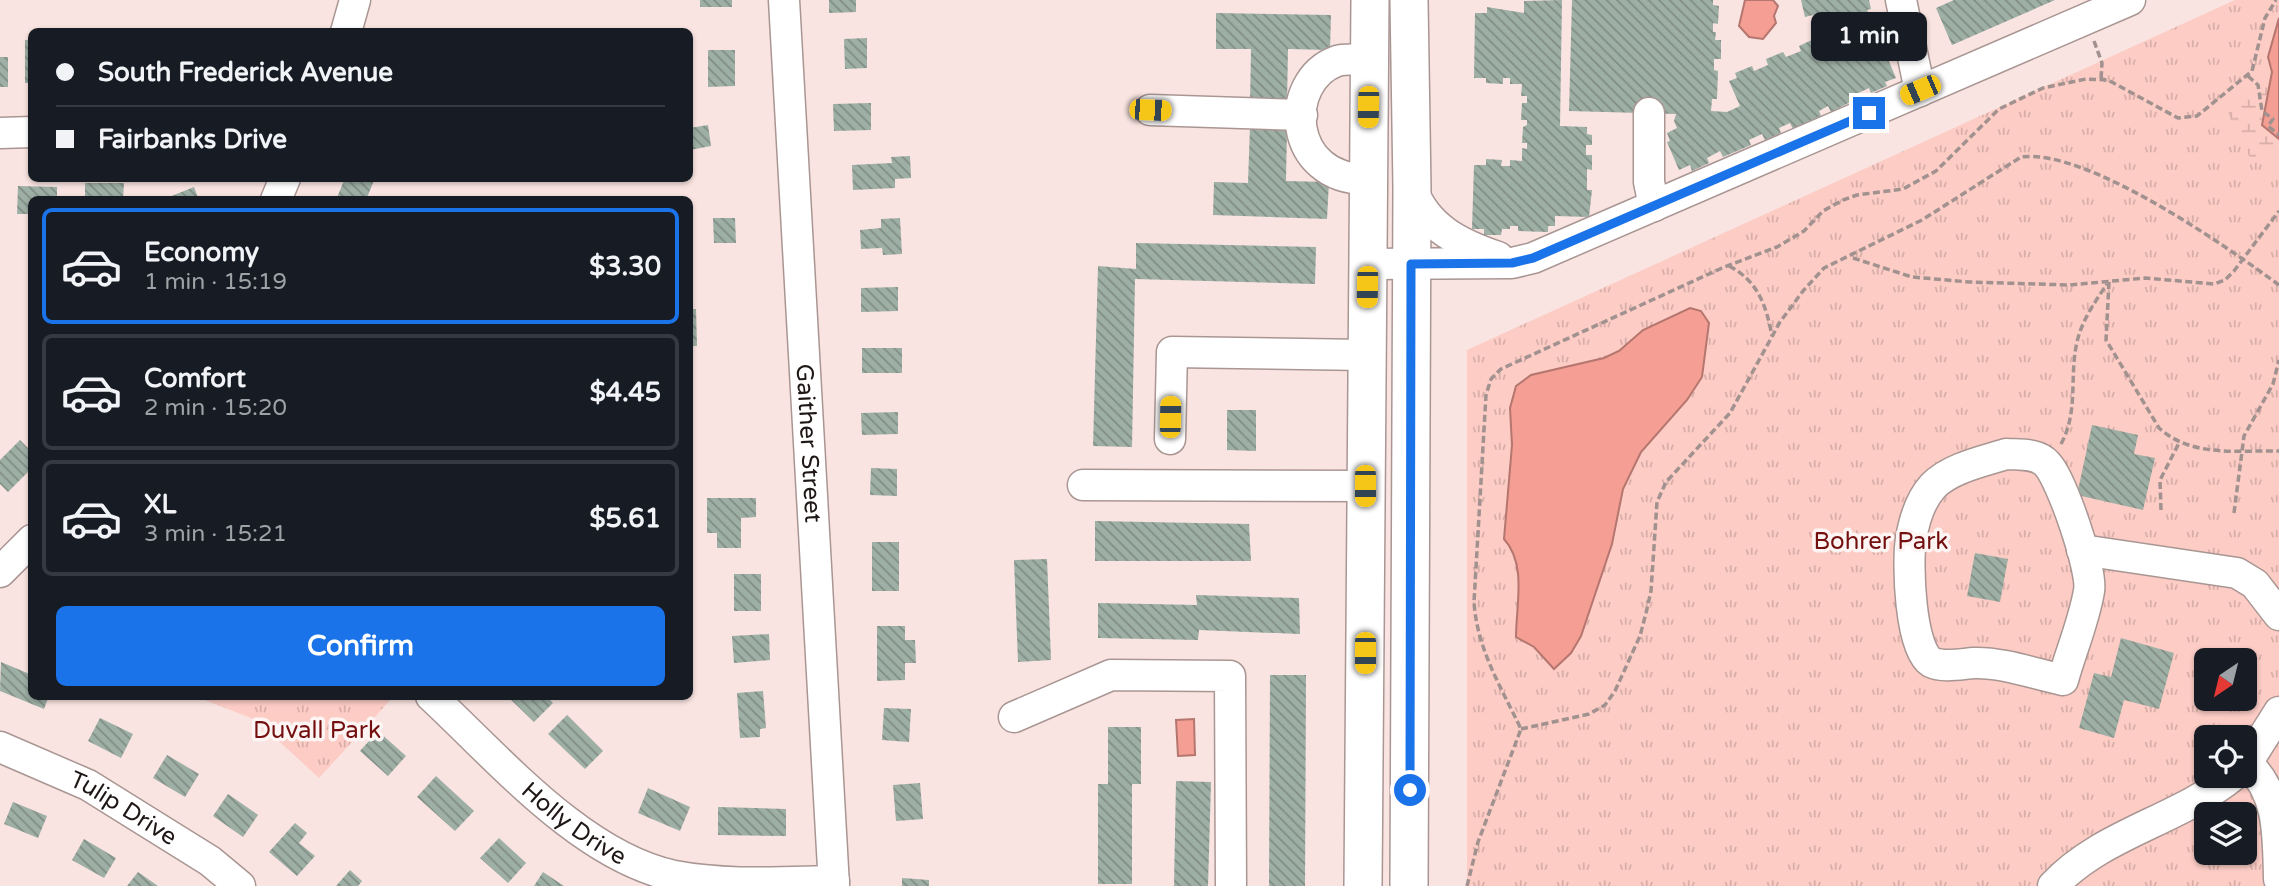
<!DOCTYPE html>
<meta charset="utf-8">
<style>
body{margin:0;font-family:"Varela Round",sans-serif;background:#242831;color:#f1f3f6;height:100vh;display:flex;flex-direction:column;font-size:26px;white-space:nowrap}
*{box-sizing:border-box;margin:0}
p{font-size:23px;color:#9ea1a6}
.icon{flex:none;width:38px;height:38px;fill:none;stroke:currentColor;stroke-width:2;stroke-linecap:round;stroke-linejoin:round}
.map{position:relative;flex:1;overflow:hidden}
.side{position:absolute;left:28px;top:196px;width:665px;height:504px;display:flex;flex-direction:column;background:#171b24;border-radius:10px;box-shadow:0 2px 5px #0004}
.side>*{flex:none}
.hud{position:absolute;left:28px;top:28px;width:665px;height:154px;border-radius:10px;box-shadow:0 2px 5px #0004;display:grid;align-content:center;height:154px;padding:0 28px;background:#171b24}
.needle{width:46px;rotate:215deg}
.tools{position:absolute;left:2194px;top:648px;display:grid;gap:14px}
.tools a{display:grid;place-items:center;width:63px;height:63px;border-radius:10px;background:#171b24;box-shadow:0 2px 5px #0004;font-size:35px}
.end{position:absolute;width:32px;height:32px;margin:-16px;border:9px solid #1a73e8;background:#fff;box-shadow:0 0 0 4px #fff}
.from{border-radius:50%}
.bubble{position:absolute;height:49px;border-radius:10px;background:#171b24;box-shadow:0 2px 5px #0004;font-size:23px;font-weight:800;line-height:49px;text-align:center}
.car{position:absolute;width:21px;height:42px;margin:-21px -10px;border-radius:9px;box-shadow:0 0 5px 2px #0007;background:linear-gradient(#f5c518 24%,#345 0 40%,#f5c518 0 76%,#345 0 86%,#f5c518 0)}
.hud b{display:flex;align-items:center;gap:24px;height:66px;font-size:26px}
.hud b+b{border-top:2px solid #363941}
.hud i{width:18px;height:18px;background:#f1f3f6}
ul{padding:12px 0 0;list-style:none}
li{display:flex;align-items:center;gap:21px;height:116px;margin:0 14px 10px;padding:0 14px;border:4px solid #363941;border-radius:10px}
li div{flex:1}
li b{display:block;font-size:26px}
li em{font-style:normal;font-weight:800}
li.on{border-color:#1a73e8}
li>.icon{width:63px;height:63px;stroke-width:1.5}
.action{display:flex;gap:14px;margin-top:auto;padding:14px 28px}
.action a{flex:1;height:80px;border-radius:10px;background:#1a73e8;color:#fff;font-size:28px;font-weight:800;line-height:80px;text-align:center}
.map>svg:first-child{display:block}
.grass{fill:url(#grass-tufts);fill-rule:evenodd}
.wetland{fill:url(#wetland-marsh)}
.water{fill:#f49e94;stroke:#b4766e;stroke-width:2}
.building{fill:url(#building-back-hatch)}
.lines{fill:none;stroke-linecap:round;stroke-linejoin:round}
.minor-casing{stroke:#a99693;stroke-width:33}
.major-casing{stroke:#a99693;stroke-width:40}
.path{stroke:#a1918f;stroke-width:3.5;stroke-dasharray:7 3.5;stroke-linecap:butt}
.minor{stroke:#fff;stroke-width:30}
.major{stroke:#fff;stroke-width:37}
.route{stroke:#1a73e8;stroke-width:9}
.labels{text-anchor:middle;stroke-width:7;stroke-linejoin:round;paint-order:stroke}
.street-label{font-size:24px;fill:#1e1716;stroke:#fdf5f3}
.park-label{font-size:24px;fill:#740f0f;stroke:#fdf5f3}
</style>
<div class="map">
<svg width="2279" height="886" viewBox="0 0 2279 886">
<defs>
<pattern id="grass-tufts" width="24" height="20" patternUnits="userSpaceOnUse" patternTransform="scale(1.75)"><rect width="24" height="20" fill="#fcccc5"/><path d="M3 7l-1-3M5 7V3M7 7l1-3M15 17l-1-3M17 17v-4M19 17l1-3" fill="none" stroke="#d8aea8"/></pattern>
<pattern id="wetland-marsh" width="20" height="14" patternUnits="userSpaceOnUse" patternTransform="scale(1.75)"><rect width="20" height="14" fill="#fcccc5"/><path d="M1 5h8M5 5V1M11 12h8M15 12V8" fill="none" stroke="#d8aea8"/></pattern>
<pattern id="building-back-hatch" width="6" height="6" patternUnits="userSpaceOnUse" patternTransform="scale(1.75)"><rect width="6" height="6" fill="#9eafa5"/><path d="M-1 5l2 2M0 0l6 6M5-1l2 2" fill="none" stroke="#808d85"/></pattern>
</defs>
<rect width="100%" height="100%" fill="#f9e4e1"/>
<!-- grass -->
<g class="grass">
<path d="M2235,0H2279V886H1467V350ZM2207,660H2245V698H2207ZM2207,737H2245V775H2207ZM2207,814H2245V852H2207Z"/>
<path d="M197,697L393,696V697L319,778L256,720Z"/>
</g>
<!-- wetland -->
<path class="wetland" d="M2268,77L2270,79L2262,125L2279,139V154L2253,161C2246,155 2248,148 2244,141C2241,136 2236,133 2233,128C2222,106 2251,84 2268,77Z"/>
<!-- water -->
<g class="water">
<path d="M1745,0H1773L1778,6L1774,16L1776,23L1763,39L1749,37L1739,26Z"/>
<path d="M2279,18V139L2262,125L2272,72L2268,57Z"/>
<path d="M1690,308L1701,311L1709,323L1702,377L1687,400L1641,452L1623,489L1612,544L1581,636L1571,653L1554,669L1534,647L1516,637C1516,605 1527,564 1504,539L1512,445L1510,408L1516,386L1531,375L1604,358L1619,351L1643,330Z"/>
<path d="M1194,719L1195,755L1178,756L1176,720Z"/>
</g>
<!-- building -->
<g class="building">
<rect x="700" y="0" width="32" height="7"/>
<path d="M829,0H856V12L829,13Z"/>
<path d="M1562,0L1560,126L1587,127V134L1592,135V145H1586V155H1592V170L1587,169V190H1592L1589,217L1555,216V226H1548V232L1518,231V226H1510V229H1502L1501,235H1484V229H1472L1474,165H1486V159L1502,160L1501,166H1510V160L1522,161V148L1527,149V143H1522L1523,127L1527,125V120H1521L1522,103H1527V96H1521L1522,84H1510V78H1503V84L1486,83V78H1474L1475,13H1487V7L1524,13V1Z"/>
<path d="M1572,0H1713V5L1719,6L1718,24L1713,23V32H1716L1715,40H1721V59H1714V70L1718,71L1717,99H1712L1711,111L1727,112L1740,106L1729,81L1737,78L1735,73L1752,66L1754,71L1768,65L1766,59L1783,52L1786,57L1801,51L1799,46L1814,39L1816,44L1822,42L1820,37L1833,32L1835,37L1840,34L1833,19L1827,21L1825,12L1805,17L1801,0H1869L1871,9L1867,10L1871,18L1875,16L1883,32L1877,34L1882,44L1879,46L1882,51L1884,50L1896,78L1885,82L1887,86L1871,93L1869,88L1854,95L1856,99L1831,112L1828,106L1819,111L1821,116L1793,129L1790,123L1779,128L1781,133L1765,140L1762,134L1749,140L1751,145L1723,157L1720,151L1707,158L1709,163L1692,171L1690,165L1679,170L1667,142L1670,141L1667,133L1677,128L1674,121L1676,114L1569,111Z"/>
<path d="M1954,0H2055L1952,45L1936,8Z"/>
<path d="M1216,13L1331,15L1330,50L1288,49L1287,104H1250L1251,49H1216Z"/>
<path d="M867,38V68L845,69L844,39Z"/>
<rect x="25" y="40" width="7" height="43"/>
<path d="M708,50H735V86L708,87Z"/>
<rect x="0" y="57" width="8" height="30"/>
<path d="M871,103V130L834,131L833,104Z"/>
<path d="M708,125L711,146L690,150V128Z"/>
<path d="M1250,126L1287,127L1286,181L1329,182L1327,219L1213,215L1214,182L1248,183Z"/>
<path d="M910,156L911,178L895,179V188L853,190L852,165L892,163L891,157Z"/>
<path d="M345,178H375L366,200H336Z"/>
<path d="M85,183H124L123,200H85Z"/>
<path d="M18,186L57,187V200H32V214H17Z"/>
<path d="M194,187L199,200H170L169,197Z"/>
<path d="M713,218H735L736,243H714Z"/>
<path d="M900,218L902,254L883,255L882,248L861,249L860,230L881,228V219Z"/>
<path d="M1136,243L1316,247L1315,284L1135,279L1132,447L1093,446L1098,266L1136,269Z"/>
<path d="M898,287V311L861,312V288Z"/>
<path d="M690,309H696L697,346H690Z"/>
<rect x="862" y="348" width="40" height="25"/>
<path d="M1227,410H1256V451L1227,450Z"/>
<path d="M898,412V434L862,435L861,413Z"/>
<path d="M2092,425L2138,435L2134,454L2155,458L2143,510L2077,495Z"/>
<path d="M20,440L32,452V468L8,492L0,484V460Z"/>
<path d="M871,468L897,469V496L870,495Z"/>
<path d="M707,498H756V517L741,518V548H717V533H707Z"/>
<path d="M1095,521L1249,524L1251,561H1095Z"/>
<rect x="872" y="542" width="27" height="49"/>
<path d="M1975,553L2008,559L2000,602L1967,596Z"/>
<path d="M1047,559L1051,660L1018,662L1014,560Z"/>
<rect x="734" y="574" width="27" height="37"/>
<path d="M1196,595L1299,598L1300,634L1199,630L1198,640L1098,638V603L1197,605Z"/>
<path d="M877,626H905V640H915L916,663H905V680L877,681Z"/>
<path d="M769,634L770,660L734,663L732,636Z"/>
<path d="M2121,638L2174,653L2159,709L2124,700L2114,738L2079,728L2094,673L2111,677Z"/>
<path d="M1,662L32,675V696H49L44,709L0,691Z"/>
<path d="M1270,675H1306L1305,886H1269Z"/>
<path d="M763,691L766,728L760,729V737L740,738L737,693Z"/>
<path d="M507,696H546L553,703L534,722Z"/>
<path d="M884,708L911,709L909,742L882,740Z"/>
<path d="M567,715L603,751L585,769L548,734Z"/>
<path d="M100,718L133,734L121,758L88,741Z"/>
<path d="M1108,727H1141V784H1132V884H1098V784H1108Z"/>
<path d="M378,731L406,756L388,776L360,751Z"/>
<path d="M167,755L199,774L185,797L153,778Z"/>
<path d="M436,776L474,811L455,831L417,797Z"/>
<path d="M1176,781L1211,782L1208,886H1174Z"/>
<path d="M920,783L923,819L896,821L893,785Z"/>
<path d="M648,788L690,807L680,831L638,813Z"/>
<path d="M228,794L258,815L243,837L213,816Z"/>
<path d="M13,802L47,816L38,838L4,824Z"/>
<path d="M718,807L786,809V836L718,835Z"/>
<path d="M295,823L307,833L299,843L315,856L297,876L269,852Z"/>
<path d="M499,838L526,863L508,883L480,858Z"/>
<path d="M84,839L116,858L104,878L72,860Z"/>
<path d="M350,870L362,881L358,886H336Z"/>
<path d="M138,872L158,886H127Z"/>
<path d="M543,872L564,886H534Z"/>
<path d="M902,878L929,880V886H902Z"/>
</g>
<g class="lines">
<!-- minor casing -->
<g class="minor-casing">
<g id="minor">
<path id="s1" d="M784,0L834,886"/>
<path d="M1901,0L1920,91"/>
<path d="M346,32L355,0"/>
<path d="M1150,110L1302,115"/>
<path d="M1649,113V182L1654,206"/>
<path d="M0,133L32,132"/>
<path d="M1367,179C1287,180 1282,81 1337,61C1346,58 1359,60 1369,60"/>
<path d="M1412,188C1426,228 1460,244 1498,257"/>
<path d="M276,200L285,178"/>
<path d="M1367,264L1512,263L1533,258L2130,0"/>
<path d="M1170,439L1172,352L1365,355"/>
<path d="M2006,454C2020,455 2037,453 2047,464C2062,480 2093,571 2089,591C2084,621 2071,651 2063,680C2035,674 2002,662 1974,663C1961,664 1943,668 1931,662C1910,649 1907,563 1911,539C1914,521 1921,499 1933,486C1950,468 1984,461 2006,454Z"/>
<path d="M1083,485L1365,486"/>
<path d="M2082,550L2237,573L2255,584L2279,615"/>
<path d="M0,572L32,540"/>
<path id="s2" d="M431,696C499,759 581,856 674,876C726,886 781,882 834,881"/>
<path d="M1014,717L1111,675L1230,676L1231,886"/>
<path id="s3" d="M0,747L88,785L210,861L240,886"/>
<path d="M2248,764C2279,794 2278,833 2279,879"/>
<path d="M2245,766L2279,712"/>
<path d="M2053,886C2102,833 2178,821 2234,775"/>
</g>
</g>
<!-- major casing -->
<g class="major-casing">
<g id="major">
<path d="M1363,886L1370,0"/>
<path d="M1409,886L1412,188L1409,0"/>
</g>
</g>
<!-- path -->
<g class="path">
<path d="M2094,41L2102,63L2101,79"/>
<path d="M2248,76L2258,85L2262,111L2273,119L2268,126L2279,135"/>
<path d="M1853,258L1912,277L1969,282L2070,285L2145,278L2214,284L2225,280L2234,271L2279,211"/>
<path d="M1729,266C1758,281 1766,305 1772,336"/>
<path d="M2109,282L2106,340L2159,428C2192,458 2238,450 2279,451"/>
<path d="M2061,444C2079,411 2069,376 2077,342C2082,320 2095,302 2107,284"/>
<path d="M2161,510L2160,480L2179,443"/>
<path d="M2234,513L2244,436L2273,384L2279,360"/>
<path d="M1521,729L1589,714L1605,705L1615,691L1640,636L1646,613L1651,591L1657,502L1666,482L1730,413L1780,322L1803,291L1824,268L1922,220L2021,157C2086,148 2226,246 2279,285"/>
<path d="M1467,886L1478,842L1521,729C1501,687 1477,649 1474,602L1486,395L1491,379L1501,369L1722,268L1777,247L1804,231L1823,211L1843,200L1857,195L1903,189L1936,171L1999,109L2043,88L2086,79L2108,80L2178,118L2197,116L2252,71L2265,18L2276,0"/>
</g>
<!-- minor -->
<use href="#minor" class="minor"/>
<!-- major -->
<use href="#major" class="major"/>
</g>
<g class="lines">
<!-- route -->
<path class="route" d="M1410,790L1411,264L1512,263L1533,258L1869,113"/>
</g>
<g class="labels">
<!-- street labels -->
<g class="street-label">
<text dy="8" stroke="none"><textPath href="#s1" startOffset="444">Gaither Street</textPath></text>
<text dy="8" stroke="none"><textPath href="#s3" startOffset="138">Tulip Drive</textPath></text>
<text dy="8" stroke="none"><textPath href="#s2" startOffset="192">Holly Drive</textPath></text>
</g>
<!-- park labels -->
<g class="park-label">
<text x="1881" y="549">Bohrer Park</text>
<text x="317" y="738">Duvall Park</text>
</g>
</g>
</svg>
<div class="tools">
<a><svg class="needle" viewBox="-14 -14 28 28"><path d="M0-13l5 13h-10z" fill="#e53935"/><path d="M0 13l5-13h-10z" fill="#9ea1a6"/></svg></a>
<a><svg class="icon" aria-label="locate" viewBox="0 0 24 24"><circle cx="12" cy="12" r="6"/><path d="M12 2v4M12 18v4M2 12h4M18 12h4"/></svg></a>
<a><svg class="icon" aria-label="layers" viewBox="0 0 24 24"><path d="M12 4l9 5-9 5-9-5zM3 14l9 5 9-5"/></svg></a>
</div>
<i class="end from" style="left:1410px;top:790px"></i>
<i class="end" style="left:1869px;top:113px"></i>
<div class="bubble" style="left:1811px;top:12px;width:116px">1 min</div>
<i class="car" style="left:1920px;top:90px;rotate:247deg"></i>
<i class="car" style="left:1368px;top:107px;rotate:181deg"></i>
<i class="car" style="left:1150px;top:110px;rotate:92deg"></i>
<i class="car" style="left:1367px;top:287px;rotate:181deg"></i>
<i class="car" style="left:1170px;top:417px;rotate:1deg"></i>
<i class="car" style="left:1365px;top:486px;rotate:180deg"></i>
<i class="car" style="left:1365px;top:653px;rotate:180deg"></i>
<div class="hud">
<b><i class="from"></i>South Frederick Avenue</b>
<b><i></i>Fairbanks Drive</b>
</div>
<section class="side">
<ul>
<li class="on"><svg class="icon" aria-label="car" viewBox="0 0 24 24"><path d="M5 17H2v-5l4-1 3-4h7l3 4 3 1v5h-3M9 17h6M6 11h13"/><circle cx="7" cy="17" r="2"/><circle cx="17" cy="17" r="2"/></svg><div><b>Economy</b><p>1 min · 15:19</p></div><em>$3.30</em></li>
<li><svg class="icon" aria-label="car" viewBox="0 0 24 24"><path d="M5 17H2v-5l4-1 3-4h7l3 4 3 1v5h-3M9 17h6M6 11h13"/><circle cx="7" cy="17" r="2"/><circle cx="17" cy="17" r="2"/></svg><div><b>Comfort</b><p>2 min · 15:20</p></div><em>$4.45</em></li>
<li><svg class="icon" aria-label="car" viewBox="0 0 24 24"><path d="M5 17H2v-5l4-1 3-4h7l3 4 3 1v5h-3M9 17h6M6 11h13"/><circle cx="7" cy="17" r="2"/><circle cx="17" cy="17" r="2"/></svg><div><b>XL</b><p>3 min · 15:21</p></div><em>$5.61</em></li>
</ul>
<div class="action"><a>Confirm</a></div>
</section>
</div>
